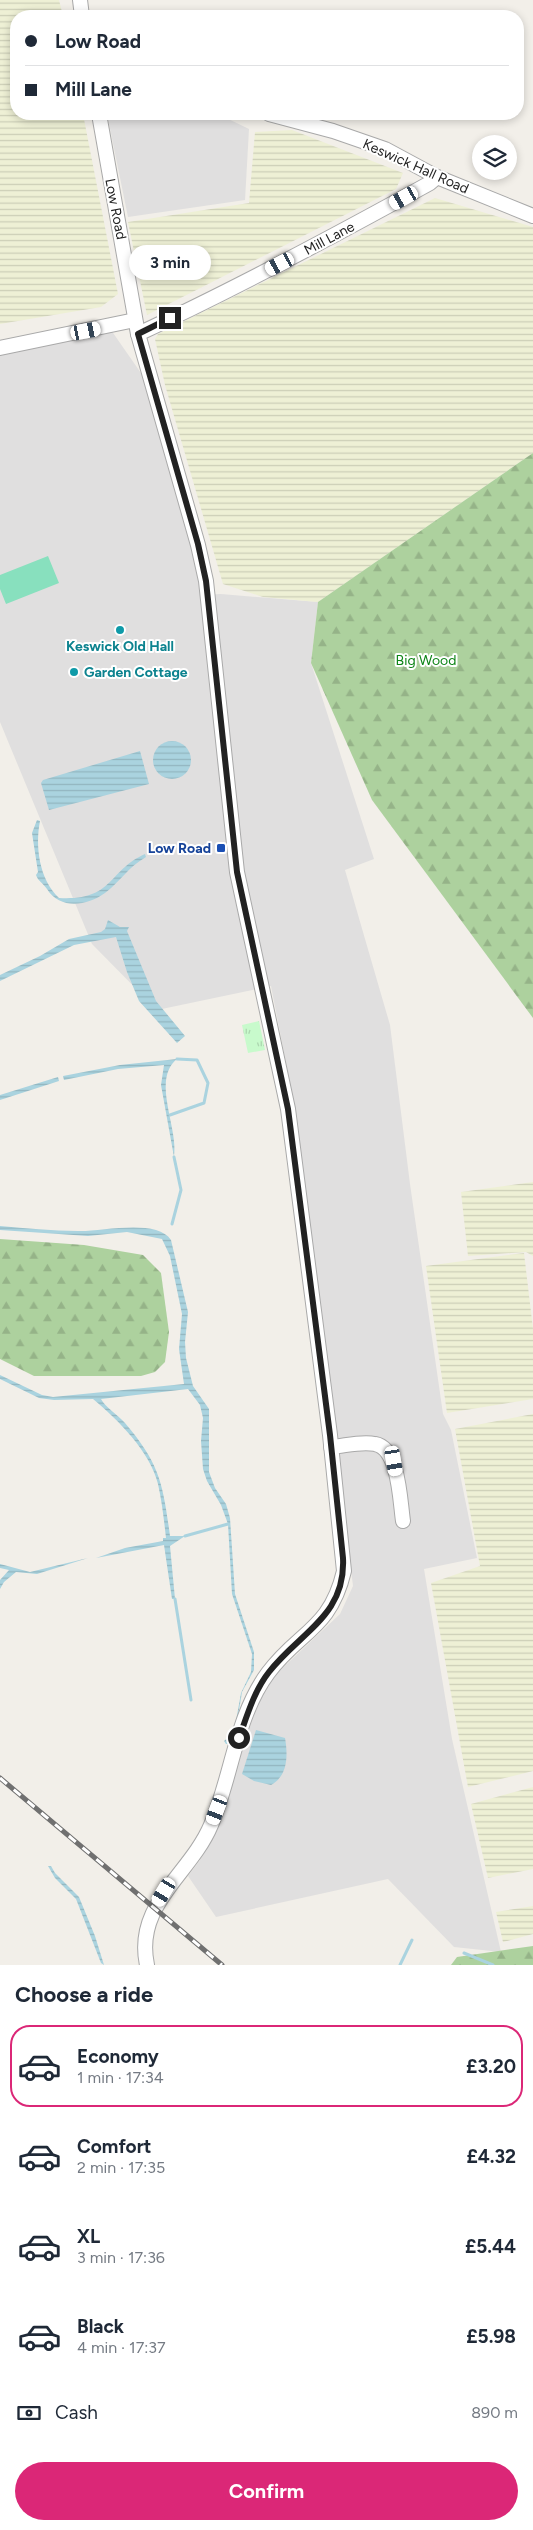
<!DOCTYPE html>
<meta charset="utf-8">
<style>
body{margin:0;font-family:Figtree,sans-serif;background:#f6f6f7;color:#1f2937;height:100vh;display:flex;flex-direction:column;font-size:19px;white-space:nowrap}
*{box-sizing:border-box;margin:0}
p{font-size:16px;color:#747a83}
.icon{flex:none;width:28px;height:28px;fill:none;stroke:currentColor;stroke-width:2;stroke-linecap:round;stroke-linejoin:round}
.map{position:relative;height:1965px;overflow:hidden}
.side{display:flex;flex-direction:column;background:#fff;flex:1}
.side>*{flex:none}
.banner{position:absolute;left:10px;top:10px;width:514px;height:110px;border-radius:20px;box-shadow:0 2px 8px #0003;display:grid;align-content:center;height:110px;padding:0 15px;background:#fff}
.controls{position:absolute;left:472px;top:135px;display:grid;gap:10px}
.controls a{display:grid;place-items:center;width:45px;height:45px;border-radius:50%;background:#fff;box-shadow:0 2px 8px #0003;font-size:25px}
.end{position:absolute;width:22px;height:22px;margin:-11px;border:6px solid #222;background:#fff;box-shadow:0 0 0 2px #fff}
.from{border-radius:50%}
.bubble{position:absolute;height:35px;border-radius:18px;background:#fff;box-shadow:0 2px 8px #0003;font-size:16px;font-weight:700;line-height:35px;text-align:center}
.car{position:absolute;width:15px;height:30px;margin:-15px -8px;border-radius:6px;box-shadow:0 0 4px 1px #0007;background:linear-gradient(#fff 24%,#345 0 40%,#fff 0 76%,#345 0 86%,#fff 0)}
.banner b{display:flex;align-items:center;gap:18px;height:48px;font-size:19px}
.banner b+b{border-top:1px solid #e0e1e3}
.banner i{width:12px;height:12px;background:#1f2937}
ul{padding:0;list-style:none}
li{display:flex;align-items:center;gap:15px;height:82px;margin:0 10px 8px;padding:0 5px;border:2px solid transparent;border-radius:20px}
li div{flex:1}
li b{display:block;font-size:19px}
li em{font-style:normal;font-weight:700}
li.on{border-color:#db2777}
li>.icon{width:45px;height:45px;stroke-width:1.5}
h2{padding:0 15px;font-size:22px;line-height:60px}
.pay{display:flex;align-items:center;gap:12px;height:55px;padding:0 15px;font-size:19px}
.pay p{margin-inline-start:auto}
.button{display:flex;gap:10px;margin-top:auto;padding:10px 15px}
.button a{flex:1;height:58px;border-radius:30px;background:#db2777;color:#fff;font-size:20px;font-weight:700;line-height:58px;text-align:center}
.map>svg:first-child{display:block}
.residential{fill:#e0dfdf}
.farmland{fill:url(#farmland-rules)}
.forest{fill:url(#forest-firs)}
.park{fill:url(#park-tufts)}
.pitch{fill:#88e0be}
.water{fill:url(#water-rules)}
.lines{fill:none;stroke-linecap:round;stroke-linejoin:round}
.stream{stroke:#aad3df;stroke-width:3}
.minor-casing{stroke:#a9a9a9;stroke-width:16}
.minor{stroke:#fff;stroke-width:14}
.rail-casing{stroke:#707070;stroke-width:5}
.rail{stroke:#fff;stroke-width:3;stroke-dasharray:9;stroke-linecap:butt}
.route{stroke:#222;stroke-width:6}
.culture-dot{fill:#0f9aa8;stroke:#fff;stroke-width:2}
.transit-dot{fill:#1a4fb4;stroke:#fff;stroke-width:2}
.labels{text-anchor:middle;stroke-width:4;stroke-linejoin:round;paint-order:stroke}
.street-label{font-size:14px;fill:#222;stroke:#fff}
.culture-label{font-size:14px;font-weight:bold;fill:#0d838f;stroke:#fff}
.park-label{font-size:14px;fill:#0c8416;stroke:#fff}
.transit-label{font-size:14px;font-weight:bold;fill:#164399;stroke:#fff;text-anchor:end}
</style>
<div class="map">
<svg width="533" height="1965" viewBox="0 0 533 1965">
<defs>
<pattern id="farmland-rules" width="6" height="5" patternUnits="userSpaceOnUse" patternTransform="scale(1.25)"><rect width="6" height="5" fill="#eef0d5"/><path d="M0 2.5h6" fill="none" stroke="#ccceb7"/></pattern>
<pattern id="forest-firs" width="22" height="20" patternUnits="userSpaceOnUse" patternTransform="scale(1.25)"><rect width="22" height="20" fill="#add19e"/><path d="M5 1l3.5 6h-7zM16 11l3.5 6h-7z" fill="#95b388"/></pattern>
<pattern id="park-tufts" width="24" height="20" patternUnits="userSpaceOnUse" patternTransform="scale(1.25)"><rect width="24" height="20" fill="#c8facc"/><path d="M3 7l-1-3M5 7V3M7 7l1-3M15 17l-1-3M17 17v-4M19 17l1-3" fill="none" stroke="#acd6af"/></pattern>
<pattern id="water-rules" width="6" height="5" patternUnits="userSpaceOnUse" patternTransform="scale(1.25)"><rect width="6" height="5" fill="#aad3df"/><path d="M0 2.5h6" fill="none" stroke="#92b5bf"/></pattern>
</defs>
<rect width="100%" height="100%" fill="#f2efe9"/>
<!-- residential -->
<g class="residential">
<path d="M107,114H218L249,129L245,200L128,217Z"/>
<path d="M111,330L143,376L192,546L201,595L221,594L318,602L311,663L374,859L345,870L390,1025L410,1184L443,1414L451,1430L477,1558L424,1569L452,1739L501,1952L454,1947L388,1879L216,1917L188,1876L200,1860L224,1809L257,1704L274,1676L340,1614L353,1586L295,1109L271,986L157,1010L92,944L0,722V355Z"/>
</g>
<!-- farmland -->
<g class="farmland">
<path d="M0,0H59L63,16H16V114H83L118,294L101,307L0,324Z"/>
<path d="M292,130L403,173L396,189L147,315L128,222L249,203L255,132Z"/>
<path d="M435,198L533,227V453L318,602L263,597L223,584L165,385L155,339L158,334Z"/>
<path d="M533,1182V1256L526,1252L468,1256L461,1192Z"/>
<path d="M524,1253L533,1329V1399L447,1413L426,1266Z"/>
<path d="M533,1414V1771L468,1787L431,1583L480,1566L455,1429Z"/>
<path d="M533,1787V1869L488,1878L471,1804Z"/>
<path d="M533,1906V1934L503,1942L496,1912Z"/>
</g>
<!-- forest -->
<g class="forest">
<path d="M533,453V1018L372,800L311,663L318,602Z"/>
<path d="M0,1239L84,1245L143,1255L161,1273L169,1332L165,1362L155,1372L141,1376H34L0,1359Z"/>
<path d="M533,1946V1965H451L457,1957Z"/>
</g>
<!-- park -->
<path class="park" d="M259,1021L265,1050L248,1053L242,1025Z"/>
<!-- pitch -->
<path class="pitch" d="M48,556L59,583L6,604L0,589V575Z"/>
<!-- water -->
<g class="water">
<circle cx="172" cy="760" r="19"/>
<path d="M140,751L149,784L49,810L41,783L43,780Z"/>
<path d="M37,820L40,821C35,846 39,879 59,898C114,901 107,871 145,854L146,857C127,868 121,881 105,893C87,906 60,910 47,889C43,883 38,881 36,875L38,872L32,833Z"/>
<path d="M108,920L120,927H129L127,931L156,1001L185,1036L177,1043L139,1001L127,972L116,937L74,945L0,981V975L40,956L69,939L101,932L105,929Z"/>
<path d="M177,1059C151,1080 179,1128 174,1157L161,1085L164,1065L118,1069L64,1080L63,1076L120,1065Z"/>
<path d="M58,1077L59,1081L0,1100V1095Z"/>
<path d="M0,1226C26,1228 52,1231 78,1231C100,1232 157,1218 171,1240L188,1312L185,1342L186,1358L193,1386L209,1409V1472L215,1488L226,1504L230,1518L235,1594L254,1652V1670L242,1692L236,1729L230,1744H226L224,1741L234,1732L241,1693L251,1672L252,1654L232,1594L228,1524L221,1505L207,1481L203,1469L201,1441L203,1418L200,1405L188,1389L101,1399C105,1407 118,1415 125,1423C160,1464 163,1484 170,1536H185L170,1546L175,1599H172L164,1545L96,1558L125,1548L163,1541V1538H166C164,1520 162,1502 158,1484C150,1451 118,1420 93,1399L54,1400L39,1398L0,1379V1375L42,1395L53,1397L184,1384L179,1349L182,1314L170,1256L162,1239L127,1232L88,1236L0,1230Z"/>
<path d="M88,1558L37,1574L16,1572L4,1582L0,1589V1580L9,1570L0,1568V1564L30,1572Z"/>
<path d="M256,1730L285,1738C288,1755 288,1776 271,1785L254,1781L242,1774Z"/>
<path d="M48,1866H51L55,1873L79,1897L95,1936L104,1965L101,1963L76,1899L55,1878Z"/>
</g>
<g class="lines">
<!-- stream -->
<g class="stream">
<path d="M170,1115L204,1103L208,1083L197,1060L177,1059"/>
<path d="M172,1224L181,1190L174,1157"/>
<path d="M185,1536L228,1524"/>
<path d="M175,1599L191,1700"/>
<path d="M464,1953L493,1965"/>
<path d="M400,1965L412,1940"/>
</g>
<!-- minor casing -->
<g class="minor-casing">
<g id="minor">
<path d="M80,0L82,16"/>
<path d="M99,114L138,334L198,545L206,581L237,872L288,1109L330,1435L344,1571C330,1630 299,1631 268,1673C236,1716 232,1776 211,1825C190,1875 134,1904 147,1965"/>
<path d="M269,114L333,131L385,149L437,177L533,216"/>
<path d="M138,334C237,288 334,236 430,183L437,177"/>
<path d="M0,348L135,320"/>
<path d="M331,1447C345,1446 361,1441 375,1444C399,1448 400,1501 403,1521"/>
</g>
</g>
<!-- minor -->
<use href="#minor" class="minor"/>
<!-- rail casing -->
<g class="rail-casing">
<path id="rail" d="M0,1778L222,1965"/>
</g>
<!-- rail -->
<use href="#rail" class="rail"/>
</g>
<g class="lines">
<!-- route -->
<path class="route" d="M170,318L138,334L198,544L206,581L237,872L288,1109L330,1435L343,1558C346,1616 300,1632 269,1672C254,1691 247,1716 239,1738"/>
</g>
<!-- markers -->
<g class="culture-dot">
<circle cx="120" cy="630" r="5"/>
<circle cx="74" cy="672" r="5"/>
</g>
<rect class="transit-dot" x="216" y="843" width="10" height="10" rx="2.5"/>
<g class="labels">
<!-- street labels -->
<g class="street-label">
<text transform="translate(416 166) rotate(24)" y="5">Keswick Hall Road</text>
<text transform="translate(116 209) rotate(79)" y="5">Low Road</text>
<text transform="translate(329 238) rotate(-28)" y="5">Mill Lane</text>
</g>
<!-- culture labels -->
<g class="culture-label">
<text x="120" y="651">Keswick Old Hall</text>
<text x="84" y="677" text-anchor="start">Garden Cottage</text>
</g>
<!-- park labels -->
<g class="park-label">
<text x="426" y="665">Big Wood</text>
</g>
<!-- transit labels -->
<g class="transit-label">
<text x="211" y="853">Low Road</text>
</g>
</g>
</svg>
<div class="controls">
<a><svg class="icon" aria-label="layers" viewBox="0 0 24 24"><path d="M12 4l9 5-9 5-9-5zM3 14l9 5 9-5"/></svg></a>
</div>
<i class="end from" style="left:239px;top:1738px"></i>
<i class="end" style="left:170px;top:318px"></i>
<div class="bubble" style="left:129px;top:245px;width:82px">3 min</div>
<i class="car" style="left:404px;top:198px;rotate:241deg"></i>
<i class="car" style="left:280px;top:264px;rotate:242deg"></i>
<i class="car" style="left:86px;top:331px;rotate:79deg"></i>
<i class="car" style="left:394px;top:1461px;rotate:170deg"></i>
<i class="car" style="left:217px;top:1810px;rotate:201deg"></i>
<i class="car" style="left:164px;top:1892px;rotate:211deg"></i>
<div class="banner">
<b><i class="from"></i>Low Road</b>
<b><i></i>Mill Lane</b>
</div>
</div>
<section class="side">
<h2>Choose a ride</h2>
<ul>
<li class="on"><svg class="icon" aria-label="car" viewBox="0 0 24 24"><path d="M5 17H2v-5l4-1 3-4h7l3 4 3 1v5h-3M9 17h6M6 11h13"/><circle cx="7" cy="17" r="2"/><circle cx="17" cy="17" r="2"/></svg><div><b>Economy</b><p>1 min · 17:34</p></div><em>£3.20</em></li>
<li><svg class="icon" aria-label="car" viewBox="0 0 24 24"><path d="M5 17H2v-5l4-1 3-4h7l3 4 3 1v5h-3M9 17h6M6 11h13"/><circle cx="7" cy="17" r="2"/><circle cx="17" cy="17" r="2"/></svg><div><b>Comfort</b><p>2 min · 17:35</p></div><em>£4.32</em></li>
<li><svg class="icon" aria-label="car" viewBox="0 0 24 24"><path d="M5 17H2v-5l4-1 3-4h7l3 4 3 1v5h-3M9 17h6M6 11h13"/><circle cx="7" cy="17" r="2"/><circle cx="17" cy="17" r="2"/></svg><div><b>XL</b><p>3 min · 17:36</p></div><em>£5.44</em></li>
<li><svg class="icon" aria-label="car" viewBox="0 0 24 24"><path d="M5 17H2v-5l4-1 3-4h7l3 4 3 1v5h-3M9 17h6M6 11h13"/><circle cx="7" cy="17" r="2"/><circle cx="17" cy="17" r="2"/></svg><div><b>Black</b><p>4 min · 17:37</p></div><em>£5.98</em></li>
</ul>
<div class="pay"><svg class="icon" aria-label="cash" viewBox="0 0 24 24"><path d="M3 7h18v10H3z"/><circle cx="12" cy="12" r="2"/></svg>Cash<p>890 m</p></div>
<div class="button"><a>Confirm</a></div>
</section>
